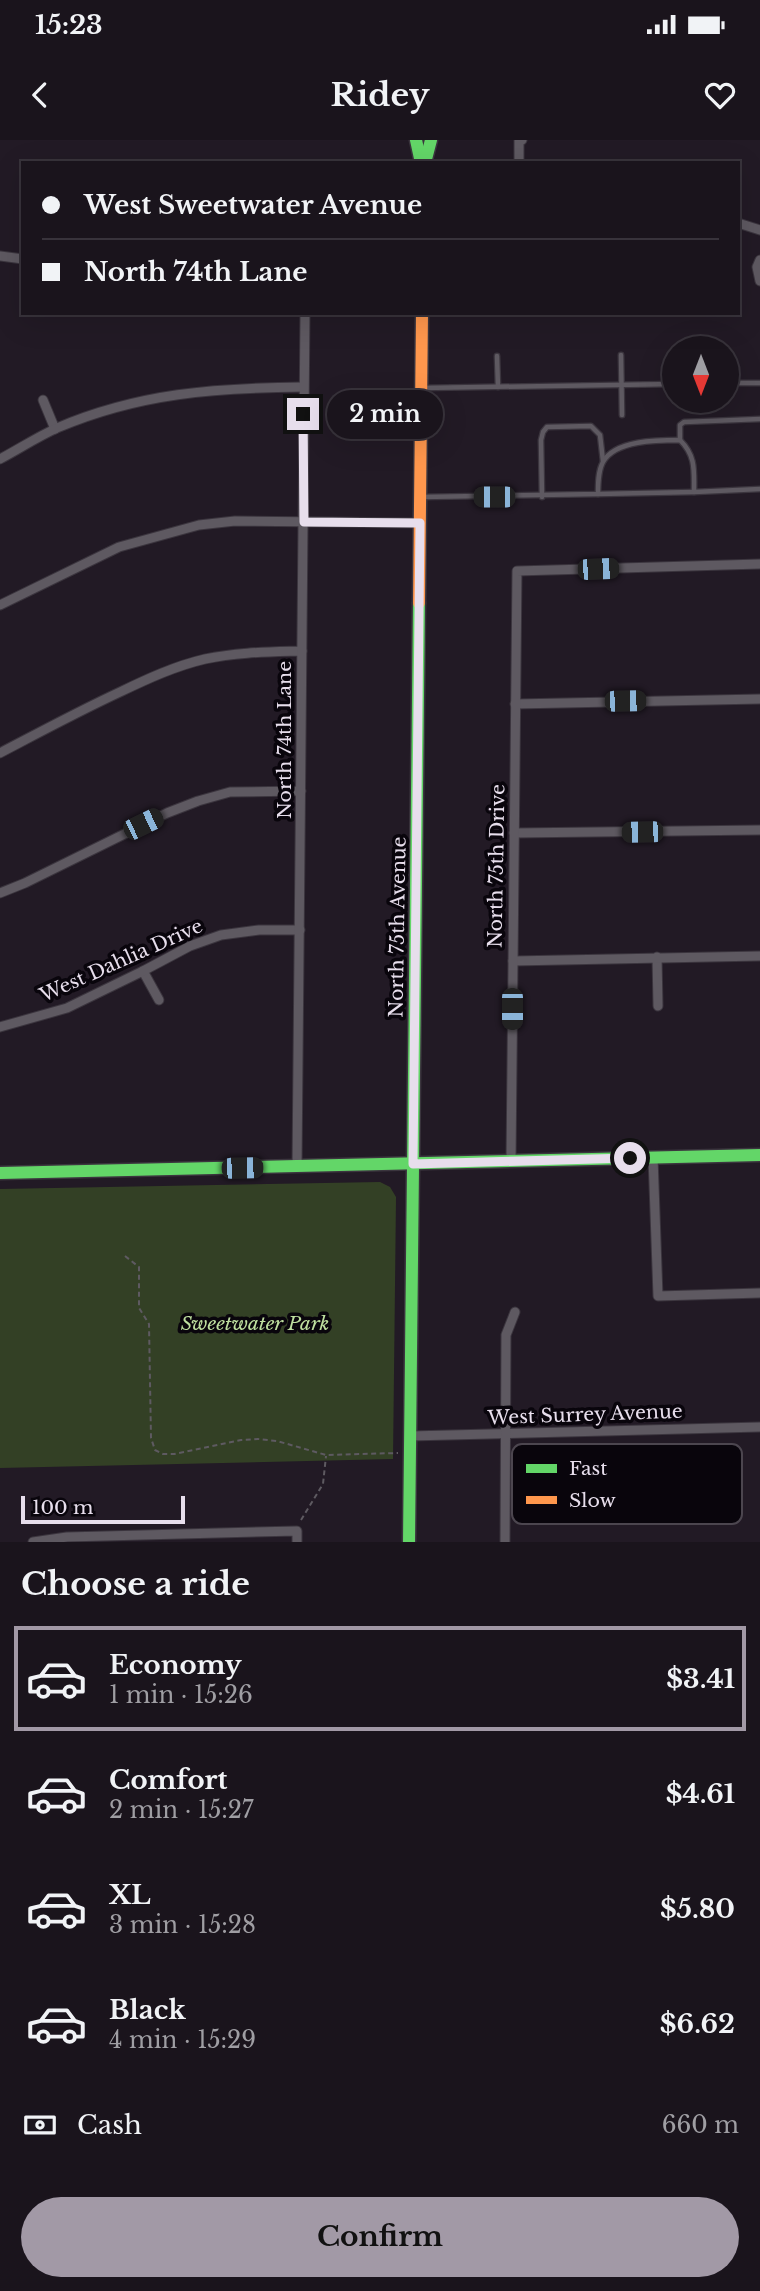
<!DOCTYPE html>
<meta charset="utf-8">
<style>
body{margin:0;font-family:"Libre Baskerville",serif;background:#231d25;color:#f1f3f6;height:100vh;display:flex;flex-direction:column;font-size:26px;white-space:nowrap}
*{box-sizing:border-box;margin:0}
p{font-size:23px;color:#9f9ea3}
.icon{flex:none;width:38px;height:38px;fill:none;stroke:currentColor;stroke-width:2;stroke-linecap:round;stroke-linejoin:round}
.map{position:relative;height:1402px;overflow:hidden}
.sheet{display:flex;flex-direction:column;background:#1a141c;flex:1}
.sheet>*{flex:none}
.banner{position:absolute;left:21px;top:21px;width:719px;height:154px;border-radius:0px;box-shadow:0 7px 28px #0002,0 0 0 2px #38333b;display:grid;align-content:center;height:154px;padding:0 21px;background:#1a141c}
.needle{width:46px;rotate:180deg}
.fabs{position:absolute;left:662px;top:196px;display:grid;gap:14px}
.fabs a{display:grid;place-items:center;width:77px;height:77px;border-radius:50%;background:#1a141c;box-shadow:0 7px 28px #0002,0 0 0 2px #38333b;font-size:35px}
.scale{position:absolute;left:21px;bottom:18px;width:164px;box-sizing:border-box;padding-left:7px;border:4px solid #e7deec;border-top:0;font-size:19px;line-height:24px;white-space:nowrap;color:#e7deec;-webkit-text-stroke:5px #09050c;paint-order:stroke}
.end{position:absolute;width:32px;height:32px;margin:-16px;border:9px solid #e7deec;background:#111;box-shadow:0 0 0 4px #111}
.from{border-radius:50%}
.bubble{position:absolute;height:49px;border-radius:24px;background:#1a141c;box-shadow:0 7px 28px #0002,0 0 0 2px #38333b;font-size:23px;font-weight:700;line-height:49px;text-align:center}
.car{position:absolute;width:21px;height:42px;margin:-21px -10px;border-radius:9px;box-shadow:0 0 5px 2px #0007;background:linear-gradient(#222 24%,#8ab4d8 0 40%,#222 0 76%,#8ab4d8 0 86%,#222 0)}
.banner b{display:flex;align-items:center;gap:24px;height:66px;font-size:26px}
.banner b+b{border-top:2px solid #38333b}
.banner i{width:18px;height:18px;background:#f1f3f6}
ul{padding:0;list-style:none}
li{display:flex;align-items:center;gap:21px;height:105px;margin:0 14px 10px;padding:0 7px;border:4px solid transparent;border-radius:0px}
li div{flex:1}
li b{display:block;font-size:26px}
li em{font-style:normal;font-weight:700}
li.on{border-color:#a299a6}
li>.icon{width:63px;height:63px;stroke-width:1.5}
h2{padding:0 21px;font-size:32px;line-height:84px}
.pay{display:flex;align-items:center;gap:18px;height:77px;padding:0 21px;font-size:26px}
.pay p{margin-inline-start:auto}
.button{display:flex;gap:14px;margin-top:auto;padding:14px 21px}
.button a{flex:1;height:80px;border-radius:42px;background:#a299a6;color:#111;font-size:28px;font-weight:700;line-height:80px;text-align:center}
.status{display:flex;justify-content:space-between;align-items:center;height:49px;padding:0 35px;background:#1a141c;direction:ltr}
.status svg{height:19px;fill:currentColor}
header{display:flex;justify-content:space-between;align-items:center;height:91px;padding:0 21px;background:#1a141c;font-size:32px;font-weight:700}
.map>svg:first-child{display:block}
.green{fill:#334025}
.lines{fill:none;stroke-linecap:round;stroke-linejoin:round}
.lane-casing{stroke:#3b353e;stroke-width:7}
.street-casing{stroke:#3b353e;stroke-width:11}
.fast-casing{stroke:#3b353e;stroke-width:15}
.slow-casing{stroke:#3b353e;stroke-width:15}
.path{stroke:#5e5a61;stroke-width:2;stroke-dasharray:5 3.5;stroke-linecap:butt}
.lane{stroke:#5e5961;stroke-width:4.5}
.street{stroke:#5e5961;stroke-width:9}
.fast{stroke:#63d668;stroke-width:12}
.slow{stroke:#ff974d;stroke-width:12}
.route{stroke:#e7deec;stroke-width:9}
.labels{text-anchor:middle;stroke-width:7;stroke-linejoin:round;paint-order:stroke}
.street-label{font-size:19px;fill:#e7deec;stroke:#09050c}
.park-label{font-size:19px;font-style:italic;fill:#bfe0a0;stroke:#09050c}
.key{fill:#09050c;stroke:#4c464f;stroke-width:2}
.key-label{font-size:19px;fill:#e7deec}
</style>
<div class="status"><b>15:23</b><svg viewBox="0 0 49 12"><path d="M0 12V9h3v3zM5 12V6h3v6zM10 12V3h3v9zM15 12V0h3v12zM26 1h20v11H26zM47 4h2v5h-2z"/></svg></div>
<header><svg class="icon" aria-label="back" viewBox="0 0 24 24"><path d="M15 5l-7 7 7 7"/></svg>Ridey<svg class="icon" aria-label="heart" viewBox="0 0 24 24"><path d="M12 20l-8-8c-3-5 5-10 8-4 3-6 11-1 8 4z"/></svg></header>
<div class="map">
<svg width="760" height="1402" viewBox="0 0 760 1402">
<rect width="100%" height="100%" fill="#221a25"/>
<!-- green -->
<path class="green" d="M380,1042L390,1047L396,1057L393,1319L0,1328V1049Z"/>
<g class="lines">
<!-- lane casing -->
<g class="lane-casing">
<g id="lane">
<path d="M621,215L622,275"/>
<path d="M497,216L498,247"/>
<path d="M726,243H760"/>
<path d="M422,248L674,244"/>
<path d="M680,300V285L684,282L760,279"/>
<path d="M598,354L694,352"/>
<path d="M421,357L598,354C598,344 598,331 603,322C615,300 658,300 680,300C696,316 694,330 694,352L760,349"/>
<path d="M542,357L541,300L543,292L547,287L591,286L600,295L603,321"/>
</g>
</g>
<!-- street casing -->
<g class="street-casing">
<g id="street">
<path d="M519,23V1L522,0"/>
<path d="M738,83L760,90"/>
<path d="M0,116L23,119"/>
<path d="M760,120L757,127L760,141"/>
<path d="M43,260L55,289"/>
<path d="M0,319C19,309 37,297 57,288C139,253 215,248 303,247"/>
<path d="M0,465L119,407L199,385L235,381L420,383"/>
<path d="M515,564L760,559"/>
<path d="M0,613C40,592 79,571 120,552C147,539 175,526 205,519C237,512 269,512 302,511"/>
<path d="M514,693L760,690"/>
<path d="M0,753L25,743L167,673L198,661L230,652L301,651"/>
<path d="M657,817L658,866"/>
<path d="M513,821L760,816"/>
<path d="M143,831L159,860"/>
<path d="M0,887L67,868L143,831L190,806L221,795L259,790H300"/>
<path d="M653,1017L658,1156L760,1153"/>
<path d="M511,1021L517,431L760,424"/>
<path d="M297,1027L305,173"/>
<path d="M410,1296L760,1287"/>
<path d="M33,1402L67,1397L297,1391V1402"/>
<path d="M505,1402L506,1195L515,1172"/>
</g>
</g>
<!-- fast casing -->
<g class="fast-casing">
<g id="fast">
<path d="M416,0L421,23"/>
<path d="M425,23L431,0"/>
<path d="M0,1033L760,1015"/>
<path d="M409,1402L419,463"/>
</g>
</g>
<!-- slow casing -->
<g class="slow-casing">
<path id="slow" d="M419,463L422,173"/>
</g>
<!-- path -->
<g class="path">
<path d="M125,1116L139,1127V1168L149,1184L151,1298L155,1310L163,1314H174L241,1300L258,1299L277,1301L326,1315L398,1313"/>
<path d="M301,1380L323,1344L326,1316"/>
</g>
<!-- lane -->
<use href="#lane" class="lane"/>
<!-- street -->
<use href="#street" class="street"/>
<!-- fast -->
<use href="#fast" class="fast"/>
<!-- slow -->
<use href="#slow" class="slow"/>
</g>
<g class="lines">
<!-- route -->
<path class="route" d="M303,274L304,382L420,383L413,1024L630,1018"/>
</g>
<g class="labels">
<!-- street labels -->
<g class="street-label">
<text transform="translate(284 600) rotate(-90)" y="7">North 74th Lane</text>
<text transform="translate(496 726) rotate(-89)" y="7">North 75th Drive</text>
<text transform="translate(397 787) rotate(-89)" y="7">North 75th Avenue</text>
<text transform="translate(121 820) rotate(-24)" y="7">West Dahlia Drive</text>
<text transform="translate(585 1274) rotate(-2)" y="7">West Surrey Avenue</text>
</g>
<!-- park labels -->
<g class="park-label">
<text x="255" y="1190">Sweetwater Park</text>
</g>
</g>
<!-- legend -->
<rect x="512" y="1304" width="230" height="80" rx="10" class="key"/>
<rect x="526" y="1324" width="31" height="9" fill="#63d668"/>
<rect x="526" y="1356" width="31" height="8" fill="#ff974d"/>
<g class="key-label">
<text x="569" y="1335">Fast</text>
<text x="569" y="1367">Slow</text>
</g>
</svg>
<div class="fabs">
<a><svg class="needle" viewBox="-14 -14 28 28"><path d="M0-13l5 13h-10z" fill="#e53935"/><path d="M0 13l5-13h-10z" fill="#9f9ea3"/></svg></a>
</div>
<div class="scale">100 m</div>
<i class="end from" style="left:630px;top:1018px"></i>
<i class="end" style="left:303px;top:274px"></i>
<div class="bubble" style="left:327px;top:250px;width:116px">2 min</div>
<i class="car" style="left:494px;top:357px;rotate:270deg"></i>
<i class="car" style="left:598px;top:429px;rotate:88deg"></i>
<i class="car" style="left:625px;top:561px;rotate:89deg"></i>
<i class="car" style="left:143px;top:684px;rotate:64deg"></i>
<i class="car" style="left:642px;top:692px;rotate:269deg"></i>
<i class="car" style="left:512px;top:869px;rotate:180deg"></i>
<i class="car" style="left:242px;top:1028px;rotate:89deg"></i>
<div class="banner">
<b><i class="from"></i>West Sweetwater Avenue</b>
<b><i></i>North 74th Lane</b>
</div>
</div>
<section class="sheet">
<h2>Choose a ride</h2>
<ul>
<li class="on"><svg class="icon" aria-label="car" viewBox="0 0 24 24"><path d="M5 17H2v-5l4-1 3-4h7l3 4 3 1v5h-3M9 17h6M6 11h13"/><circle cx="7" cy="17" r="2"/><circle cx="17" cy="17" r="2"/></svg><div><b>Economy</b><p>1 min · 15:26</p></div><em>$3.41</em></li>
<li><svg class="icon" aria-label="car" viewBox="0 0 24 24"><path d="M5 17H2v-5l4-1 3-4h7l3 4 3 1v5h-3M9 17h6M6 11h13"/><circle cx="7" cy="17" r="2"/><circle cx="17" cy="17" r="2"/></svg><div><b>Comfort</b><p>2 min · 15:27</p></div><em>$4.61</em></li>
<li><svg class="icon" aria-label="car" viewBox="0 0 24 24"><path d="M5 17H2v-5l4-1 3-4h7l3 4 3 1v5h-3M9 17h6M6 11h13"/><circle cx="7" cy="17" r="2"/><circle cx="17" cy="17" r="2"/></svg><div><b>XL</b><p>3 min · 15:28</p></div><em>$5.80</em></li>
<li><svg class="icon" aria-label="car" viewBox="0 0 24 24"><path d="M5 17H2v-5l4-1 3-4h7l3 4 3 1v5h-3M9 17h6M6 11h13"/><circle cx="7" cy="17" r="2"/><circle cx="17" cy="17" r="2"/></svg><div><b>Black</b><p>4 min · 15:29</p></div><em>$6.62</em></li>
</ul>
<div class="pay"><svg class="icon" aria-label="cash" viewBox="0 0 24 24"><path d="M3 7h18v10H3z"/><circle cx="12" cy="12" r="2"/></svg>Cash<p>660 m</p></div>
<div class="button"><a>Confirm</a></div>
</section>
